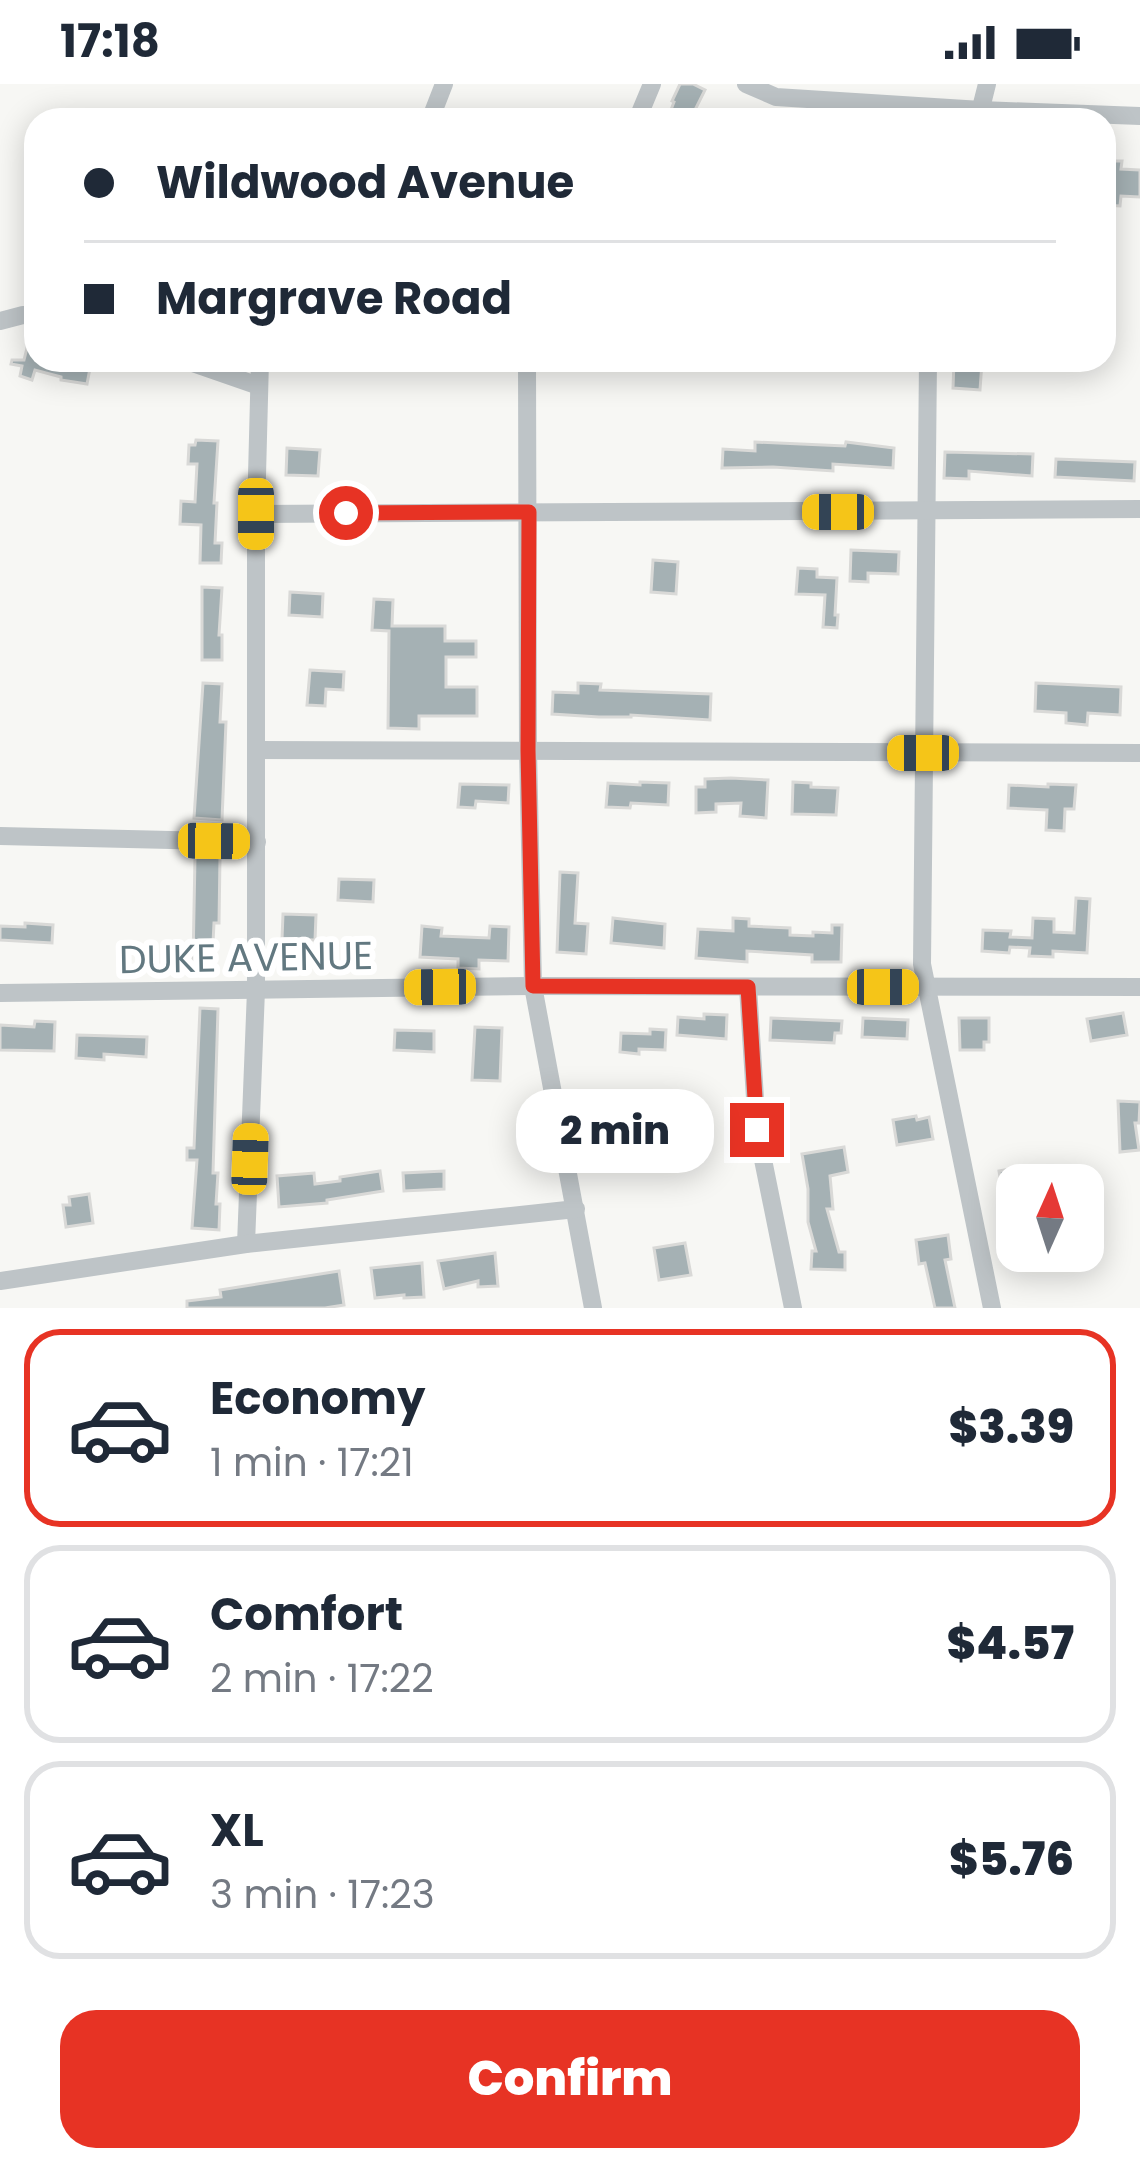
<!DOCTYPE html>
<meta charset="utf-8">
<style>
body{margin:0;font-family:Poppins,sans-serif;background:#f2f2f3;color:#1f2937;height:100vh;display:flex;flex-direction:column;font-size:45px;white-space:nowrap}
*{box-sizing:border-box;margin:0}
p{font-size:39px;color:#747a83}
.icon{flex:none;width:66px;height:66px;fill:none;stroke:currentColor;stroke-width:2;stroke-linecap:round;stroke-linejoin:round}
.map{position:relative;height:1224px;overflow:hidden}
.drawer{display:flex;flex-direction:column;background:#fff;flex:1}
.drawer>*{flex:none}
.guide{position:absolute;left:24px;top:24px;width:1092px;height:264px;border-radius:36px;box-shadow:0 6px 30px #0003;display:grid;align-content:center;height:264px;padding:0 60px;background:#fff}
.needle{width:78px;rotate:3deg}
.tools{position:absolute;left:996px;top:1080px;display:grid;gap:24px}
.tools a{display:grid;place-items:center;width:108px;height:108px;border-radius:24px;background:#fff;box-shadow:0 6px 30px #0003;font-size:60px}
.end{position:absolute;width:54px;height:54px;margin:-27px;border:15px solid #e73324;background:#fff;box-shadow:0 0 0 6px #fff}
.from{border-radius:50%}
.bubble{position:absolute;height:84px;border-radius:36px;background:#fff;box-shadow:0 6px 30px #0003;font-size:39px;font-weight:800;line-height:84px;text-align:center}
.car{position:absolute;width:36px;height:72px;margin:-36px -18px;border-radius:15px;box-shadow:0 0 9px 3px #0007;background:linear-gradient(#f5c518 24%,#345 0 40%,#f5c518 0 76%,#345 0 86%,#f5c518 0)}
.guide b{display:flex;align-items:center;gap:42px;height:114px;font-size:45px}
.guide b+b{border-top:3px solid #e0e1e3}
.guide i{width:30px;height:30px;background:#1f2937}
ul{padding:21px 0 0;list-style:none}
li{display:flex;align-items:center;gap:36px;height:198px;margin:0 24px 18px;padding:0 36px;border:6px solid #e0e1e3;border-radius:36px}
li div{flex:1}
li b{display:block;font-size:45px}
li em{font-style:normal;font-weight:800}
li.selected{border-color:#e73324}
li>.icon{width:108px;height:108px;stroke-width:1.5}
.button{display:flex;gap:24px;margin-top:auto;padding:24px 60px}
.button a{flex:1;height:138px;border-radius:36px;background:#e73324;color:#fff;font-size:48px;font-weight:800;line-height:138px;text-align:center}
.status{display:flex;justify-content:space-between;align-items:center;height:84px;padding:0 60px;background:#fff;direction:ltr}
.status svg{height:33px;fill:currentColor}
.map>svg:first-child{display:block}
.building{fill:#a5b1b4;stroke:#d9d9d7;stroke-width:3}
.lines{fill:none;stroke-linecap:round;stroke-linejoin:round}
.minor{stroke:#bec4c7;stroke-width:18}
.route{stroke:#e73324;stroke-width:15}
.labels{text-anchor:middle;stroke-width:12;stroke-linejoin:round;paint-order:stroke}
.street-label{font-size:39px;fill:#627880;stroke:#fff}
</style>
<div class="status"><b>17:18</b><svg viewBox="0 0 49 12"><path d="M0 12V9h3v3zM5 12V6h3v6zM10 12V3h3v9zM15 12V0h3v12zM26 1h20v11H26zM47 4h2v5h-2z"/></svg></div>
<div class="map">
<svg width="1140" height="1224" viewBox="0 0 1140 1224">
<rect width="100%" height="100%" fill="#f7f7f4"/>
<!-- building -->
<g class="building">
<path d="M680,0H693L705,6L690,36H667L674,18L672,17Z"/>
<path d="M1104,77H1122L1121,85L1140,86V113L1121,112L1120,122L1104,121Z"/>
<path d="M27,264L36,267V276H71L91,279L87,300L61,296V293L35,286L32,296L20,292L22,282L11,280L12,276H24Z"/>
<path d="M954,277L982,278L980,306L953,304Z"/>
<path d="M196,356L218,357L214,419H217L215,459H222L221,479H200L201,441L180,440L181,417L195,418L197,380H188L189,361H195Z"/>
<path d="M755,358L845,362L846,358L894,364L893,384L833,380V387L773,383L722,384L723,365L755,367Z"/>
<path d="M287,364L320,366L318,392L286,391Z"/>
<path d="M945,368L1033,370L1032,392L969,387V395L944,394Z"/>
<path d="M1056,375L1135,378L1134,397L1055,393Z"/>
<path d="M851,466L899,468L898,490L868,489V498L850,497Z"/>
<path d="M653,476L678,478L676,510L651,508Z"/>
<path d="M798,484L817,485V493L837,494L835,531H838L837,544L823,543L825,511L796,510Z"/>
<path d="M202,503L222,504L219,551H222V576H202Z"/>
<path d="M290,508L323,510L322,533L289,531Z"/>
<path d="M374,515L393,516L392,542H445V557H476V573H446V603H477V632H419V645L388,644L389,547L372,546Z"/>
<path d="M310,586L344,588L343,606L326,605L325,622L307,621Z"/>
<path d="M203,599L222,600L220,638H226L222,736L194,734Z"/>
<path d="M578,599L601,600L600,606L711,610L710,636L631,631V633H599L552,630L553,608L578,609Z"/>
<path d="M1036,599L1121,603L1120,631L1088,629L1087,641L1066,639V629L1035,627Z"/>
<path d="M731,694L768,696L766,734L740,732L741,719L716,720V728L696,729V703H705V695Z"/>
<path d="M640,698L669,699L668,721L631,719L630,724L606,723L608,699L640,701Z"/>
<path d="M793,698L811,699V703L838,704L836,731L792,730Z"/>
<path d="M460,700L509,701L508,719L476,717L475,724L458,723Z"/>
<path d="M1048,700L1076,701L1074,725H1065L1064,747L1046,746L1047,726L1008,724L1009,701L1048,703Z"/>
<path d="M195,773H220L219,839H214L212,879L193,878Z"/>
<path d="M560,788L578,789L575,839L588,840L586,870L557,868Z"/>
<path d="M339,795L374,796L373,818L338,816Z"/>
<path d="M1076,814L1090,815L1087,869L1053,867V873L1029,872L1030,864L1010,863L1009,869L982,867L983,846L1011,847L1010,853L1032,854L1033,834L1054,835V848L1074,849Z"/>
<path d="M283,830L316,831L315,856L282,855Z"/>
<path d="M613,834L665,840L664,864L611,859Z"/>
<path d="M733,834L749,835V842L790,844V851L813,852V848L832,849V841H842L841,878H812V871L747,867V878L696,874L698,845L733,847Z"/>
<path d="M25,839L53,841L52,859L0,856V842L25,843Z"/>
<path d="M422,842L442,844L441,852L489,854L490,842L509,843L508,877L479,876V885L458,884V875L420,873Z"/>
<path d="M200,924L218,925L213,1089H218L216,1120H220L219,1146L192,1144L197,1076H187V1064H194Z"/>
<path d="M1123,929L1127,951L1091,957L1087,935Z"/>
<path d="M704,930L727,931L726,955L677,951L678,933L704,935Z"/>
<path d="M771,934L842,937L841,949H835L834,959L770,956Z"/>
<path d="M863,934L908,936L907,955L862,953Z"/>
<path d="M959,934H989V958H984V966H960Z"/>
<path d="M35,937L55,938L54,967L0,966V941L34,943Z"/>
<path d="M475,943L502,944L500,997L472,996Z"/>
<path d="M650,945L666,946L665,966L639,965V970L620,968L621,949L650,950Z"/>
<path d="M395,946L434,947V968L394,966Z"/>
<path d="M77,951L147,953L146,973L104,970V976L76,974Z"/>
<path d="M1118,1017L1140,1018L1139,1039H1135L1139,1066L1120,1068Z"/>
<path d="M916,1032L917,1036L929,1033L933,1055L897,1061L893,1036Z"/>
<path d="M844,1063L848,1088L830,1092L833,1125H827L839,1168H845V1186L811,1185L812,1167H816L808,1138V1105L802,1070Z"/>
<path d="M1027,1082L1030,1100L1017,1101V1136L1011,1137L1006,1105H1002L999,1087Z"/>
<path d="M380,1087L383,1107L327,1116V1119L279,1123L277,1092L314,1089L315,1100L340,1097V1093Z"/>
<path d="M444,1087V1105L404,1107L403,1089Z"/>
<path d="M89,1110L93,1139L66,1143L63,1121H70L69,1113Z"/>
<path d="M948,1151L951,1175L945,1176L955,1224H935L925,1179L919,1180L916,1156Z"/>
<path d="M685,1159L691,1191L659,1196L654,1164Z"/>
<path d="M495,1169L498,1202L478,1203V1197L444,1205L438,1177Z"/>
<path d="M422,1179L424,1213L404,1214V1211L375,1214L371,1184Z"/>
<path d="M339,1187L344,1221L325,1224H187V1217L221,1213L220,1206Z"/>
</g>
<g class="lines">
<!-- minor -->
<g class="minor">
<path d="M746,0L776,13L981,26L1140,32"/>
<path d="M430,36L444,0"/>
<path d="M637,36L652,0"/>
<path d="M978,36L987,0"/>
<path d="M0,237L23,231L36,232"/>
<path d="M184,276L259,302"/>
<path d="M527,276L528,666L533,902L593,1224"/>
<path d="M928,276L922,880L992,1224"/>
<path d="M256,430L1140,425"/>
<path d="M256,666L1140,669"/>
<path d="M0,752L257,758"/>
<path d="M748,903L757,1046L793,1224"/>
<path d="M0,909L533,902L1140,903"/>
<path d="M246,1160L256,906V430L260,276"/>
<path d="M0,1197L246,1160L576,1125"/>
</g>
</g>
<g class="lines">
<!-- route -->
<path class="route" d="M346,429L529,428L528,666L533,902L748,903L757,1046"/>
</g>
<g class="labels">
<!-- street labels -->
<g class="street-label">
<text transform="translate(246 873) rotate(-1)" y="14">DUKE AVENUE</text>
</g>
</g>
</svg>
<div class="tools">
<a><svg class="needle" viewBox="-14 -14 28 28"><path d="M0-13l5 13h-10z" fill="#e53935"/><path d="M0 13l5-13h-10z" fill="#747a83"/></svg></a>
</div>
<i class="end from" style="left:346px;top:429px"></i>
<i class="end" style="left:757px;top:1046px"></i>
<div class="bubble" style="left:516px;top:1005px;width:198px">2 min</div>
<i class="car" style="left:838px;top:428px;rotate:270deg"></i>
<i class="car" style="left:256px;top:430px;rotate:180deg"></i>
<i class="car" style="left:923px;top:669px;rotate:270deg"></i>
<i class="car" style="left:214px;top:757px;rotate:91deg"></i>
<i class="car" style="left:440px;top:903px;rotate:269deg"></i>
<i class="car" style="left:883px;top:903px;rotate:90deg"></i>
<i class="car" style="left:250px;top:1075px;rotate:2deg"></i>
<div class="guide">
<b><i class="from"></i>Wildwood Avenue</b>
<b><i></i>Margrave Road</b>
</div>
</div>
<section class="drawer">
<ul>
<li class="selected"><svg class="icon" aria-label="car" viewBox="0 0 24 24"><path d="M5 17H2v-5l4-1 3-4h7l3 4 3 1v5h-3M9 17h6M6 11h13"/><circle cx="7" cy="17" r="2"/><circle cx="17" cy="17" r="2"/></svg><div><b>Economy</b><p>1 min · 17:21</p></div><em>$3.39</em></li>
<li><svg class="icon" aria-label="car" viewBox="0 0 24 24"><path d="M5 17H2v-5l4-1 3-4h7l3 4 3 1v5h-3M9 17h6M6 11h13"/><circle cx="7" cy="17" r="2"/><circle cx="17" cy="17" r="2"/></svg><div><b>Comfort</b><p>2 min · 17:22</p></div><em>$4.57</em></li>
<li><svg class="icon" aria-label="car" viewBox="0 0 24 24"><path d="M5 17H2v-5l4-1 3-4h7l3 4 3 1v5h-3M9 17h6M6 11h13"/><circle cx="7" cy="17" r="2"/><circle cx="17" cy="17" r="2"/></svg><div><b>XL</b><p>3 min · 17:23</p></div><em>$5.76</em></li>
</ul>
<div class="button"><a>Confirm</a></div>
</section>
